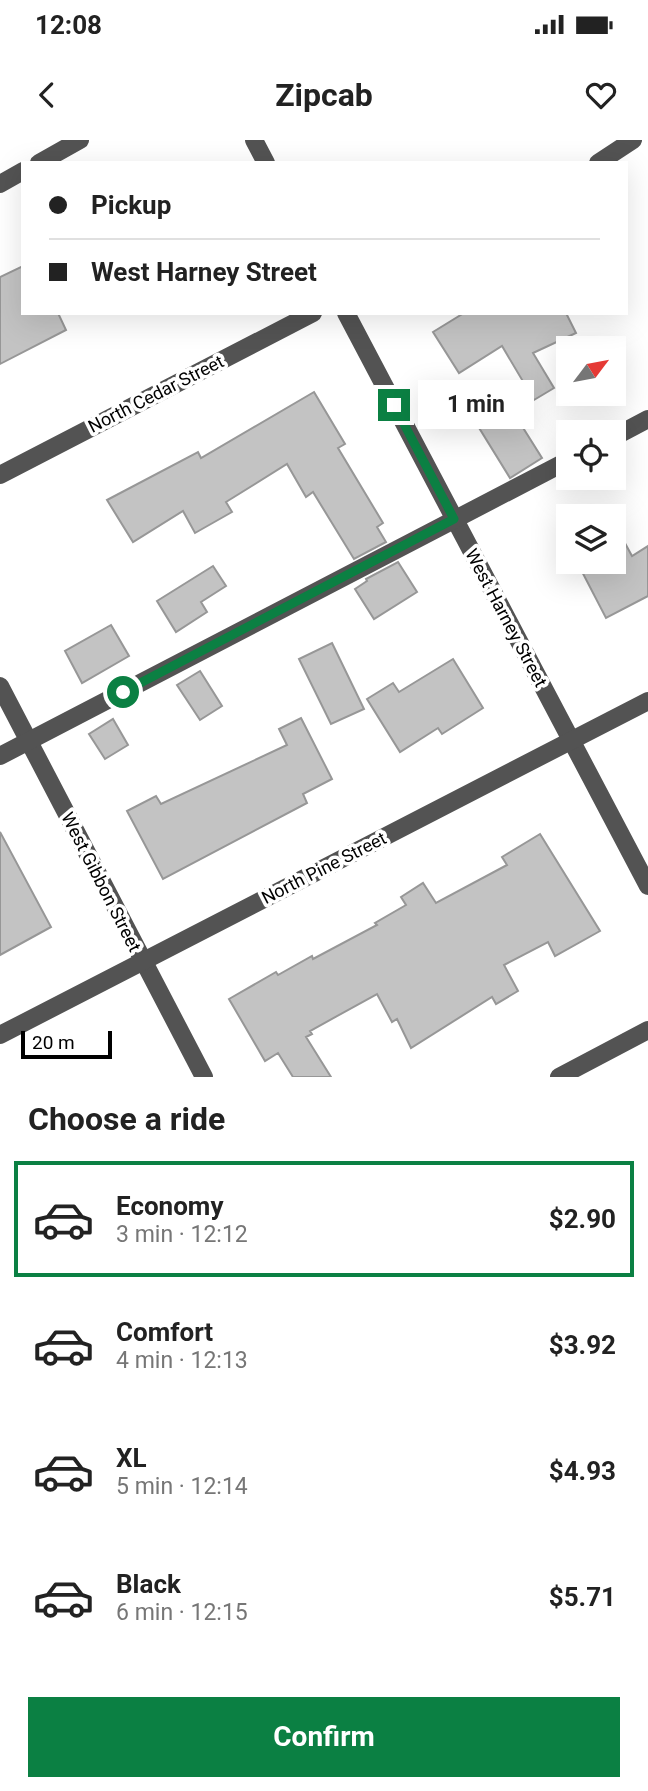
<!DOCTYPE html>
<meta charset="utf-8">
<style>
body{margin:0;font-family:Roboto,sans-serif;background:#f2f2f2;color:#222;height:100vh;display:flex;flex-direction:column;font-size:26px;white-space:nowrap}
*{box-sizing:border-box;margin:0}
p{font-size:23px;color:#767676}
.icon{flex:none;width:38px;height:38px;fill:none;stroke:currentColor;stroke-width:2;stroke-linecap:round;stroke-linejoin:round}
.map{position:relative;height:937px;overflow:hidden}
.side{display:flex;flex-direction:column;background:#fff;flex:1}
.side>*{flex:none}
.guide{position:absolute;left:21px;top:21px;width:607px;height:154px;border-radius:0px;box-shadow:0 7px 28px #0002;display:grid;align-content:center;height:154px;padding:0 28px;background:#fff}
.needle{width:46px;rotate:58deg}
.buttons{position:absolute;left:556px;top:196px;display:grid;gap:14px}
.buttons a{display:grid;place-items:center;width:70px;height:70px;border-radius:0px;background:#fff;box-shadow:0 7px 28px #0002;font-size:35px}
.scale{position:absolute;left:21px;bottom:18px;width:91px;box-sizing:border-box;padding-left:7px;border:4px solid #000;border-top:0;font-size:19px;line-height:24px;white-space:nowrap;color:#000;-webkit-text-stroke:5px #fff;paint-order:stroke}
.end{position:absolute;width:32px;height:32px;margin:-16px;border:9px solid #0b8043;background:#fff;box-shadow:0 0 0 4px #fff}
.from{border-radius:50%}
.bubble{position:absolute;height:49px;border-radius:0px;background:#fff;box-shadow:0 7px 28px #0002;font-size:23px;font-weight:700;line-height:49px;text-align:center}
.guide b{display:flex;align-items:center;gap:24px;height:66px;font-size:26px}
.guide b+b{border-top:2px solid #e0e0e0}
.guide i{width:18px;height:18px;background:#222}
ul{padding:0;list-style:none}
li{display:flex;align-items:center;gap:21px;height:116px;margin:0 14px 10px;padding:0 14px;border:4px solid transparent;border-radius:0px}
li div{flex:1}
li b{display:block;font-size:26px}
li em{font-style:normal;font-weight:700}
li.on{border-color:#0b8043}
li>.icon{width:63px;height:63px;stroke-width:1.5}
h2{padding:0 28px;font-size:32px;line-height:84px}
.button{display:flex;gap:14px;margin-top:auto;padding:14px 28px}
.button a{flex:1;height:80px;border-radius:0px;background:#0b8043;color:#fff;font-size:28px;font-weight:700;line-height:80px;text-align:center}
.status{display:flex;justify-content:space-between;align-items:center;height:49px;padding:0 35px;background:#fff;direction:ltr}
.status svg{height:19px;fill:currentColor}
header{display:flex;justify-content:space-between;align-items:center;height:91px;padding:0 28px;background:#fff;font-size:32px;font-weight:700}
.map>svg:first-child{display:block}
.building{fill:#c3c3c3;stroke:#979797;stroke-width:2}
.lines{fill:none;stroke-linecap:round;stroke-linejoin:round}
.minor{stroke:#535353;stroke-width:18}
.route{stroke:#0b8043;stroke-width:9}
.labels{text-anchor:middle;stroke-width:7;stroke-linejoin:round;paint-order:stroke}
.street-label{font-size:18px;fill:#000;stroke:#fff}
</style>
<div class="status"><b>12:08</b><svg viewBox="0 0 49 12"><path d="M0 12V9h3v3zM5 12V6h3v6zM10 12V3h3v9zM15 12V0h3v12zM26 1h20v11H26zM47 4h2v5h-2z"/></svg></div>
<header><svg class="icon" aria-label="back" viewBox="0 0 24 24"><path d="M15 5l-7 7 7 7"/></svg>Zipcab<svg class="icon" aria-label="heart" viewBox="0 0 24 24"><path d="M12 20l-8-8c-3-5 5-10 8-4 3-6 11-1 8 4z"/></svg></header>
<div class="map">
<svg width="648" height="937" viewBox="0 0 648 937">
<rect width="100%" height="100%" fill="#fff"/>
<!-- building -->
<g class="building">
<path d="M23,126V173H58L66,190L0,224V137Z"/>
<path d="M464,173H566L576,193L533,213L554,248L534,260L502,206L459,233L433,192Z"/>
<path d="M314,252L345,304L338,308L383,383L377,387L386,402L354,419L313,352L306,357L287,324L226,362L232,372L195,393L183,371L133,402L107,360L198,312L201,318Z"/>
<path d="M505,259L542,318L510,338L473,278Z"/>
<path d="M614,383L632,416L648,406V456L606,478L577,422H614Z"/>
<path d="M398,422L417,452L374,479L355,449L367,441L366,439Z"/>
<path d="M213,426L226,446L201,462L207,472L176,492L157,461Z"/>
<path d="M111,485L129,516L82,543L65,511Z"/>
<path d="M332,503L364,569L331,584L299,519Z"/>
<path d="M453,519L483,568L442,594L438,588L400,612L367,559L393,543L399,552Z"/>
<path d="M200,531L222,566L200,580L177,545Z"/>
<path d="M301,578L332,639L303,654L307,663L163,739L127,671L156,656L161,664L287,605L279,589Z"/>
<path d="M113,579L128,605L105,619L89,594Z"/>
<path d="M0,692L51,787L0,815Z"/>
<path d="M540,694L600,791L555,816L548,802L504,825L518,851L496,864L492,857L411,908L397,879L392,882L377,854L310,891L312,894L306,897L331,937H293L278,913L265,921L229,859L276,832L278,835L312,816L313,819L377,785L375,783L406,765L401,757L423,743L436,763L507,725L502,717Z"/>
</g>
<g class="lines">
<!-- minor -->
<g class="minor">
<path d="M254,0L266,23"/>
<path d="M39,23L80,0"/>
<path d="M598,23L633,0"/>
<path d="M0,44L23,31"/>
<path d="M346,173L648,746"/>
<path d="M614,297L648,279"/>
<path d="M0,335L313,173"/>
<path d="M0,546L204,937"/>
<path d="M0,616L569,320"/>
<path d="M0,895L648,561"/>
<path d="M559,937L648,890"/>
</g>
</g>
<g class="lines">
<!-- route -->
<path class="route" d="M123,552L454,379L394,265"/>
</g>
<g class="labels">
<!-- street labels -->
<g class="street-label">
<text transform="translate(156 254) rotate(-27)" y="6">North Cedar Street</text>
<text transform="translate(506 478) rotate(62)" y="6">West Harney Street</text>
<text transform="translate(324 728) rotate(-27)" y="6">North Pine Street</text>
<text transform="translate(101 742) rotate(63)" y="6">West Gibbon Street</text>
</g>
</g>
</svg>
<div class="buttons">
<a><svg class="needle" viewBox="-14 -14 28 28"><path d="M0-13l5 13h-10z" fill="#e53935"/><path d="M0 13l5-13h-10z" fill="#767676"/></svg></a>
<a><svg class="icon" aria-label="locate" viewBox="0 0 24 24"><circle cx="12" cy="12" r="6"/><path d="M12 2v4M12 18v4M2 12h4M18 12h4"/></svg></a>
<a><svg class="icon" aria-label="layers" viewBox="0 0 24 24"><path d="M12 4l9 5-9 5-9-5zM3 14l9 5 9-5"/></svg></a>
</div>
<div class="scale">20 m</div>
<i class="end from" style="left:123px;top:552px"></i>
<i class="end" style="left:394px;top:265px"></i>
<div class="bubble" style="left:418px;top:240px;width:116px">1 min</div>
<div class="guide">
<b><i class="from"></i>Pickup</b>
<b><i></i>West Harney Street</b>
</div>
</div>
<section class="side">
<h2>Choose a ride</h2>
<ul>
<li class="on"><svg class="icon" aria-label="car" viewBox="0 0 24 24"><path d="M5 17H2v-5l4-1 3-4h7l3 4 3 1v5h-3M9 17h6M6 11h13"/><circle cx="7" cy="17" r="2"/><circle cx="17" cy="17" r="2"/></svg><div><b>Economy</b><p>3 min · 12:12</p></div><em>$2.90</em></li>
<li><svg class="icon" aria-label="car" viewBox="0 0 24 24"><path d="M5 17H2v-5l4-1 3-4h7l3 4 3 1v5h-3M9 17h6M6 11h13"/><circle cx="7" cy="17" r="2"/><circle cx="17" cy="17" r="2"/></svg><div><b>Comfort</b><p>4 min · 12:13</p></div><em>$3.92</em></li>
<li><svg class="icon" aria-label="car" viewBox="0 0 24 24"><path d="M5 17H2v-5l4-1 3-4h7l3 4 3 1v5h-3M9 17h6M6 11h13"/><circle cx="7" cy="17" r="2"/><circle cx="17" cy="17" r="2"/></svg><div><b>XL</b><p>5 min · 12:14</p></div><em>$4.93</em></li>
<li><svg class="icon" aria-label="car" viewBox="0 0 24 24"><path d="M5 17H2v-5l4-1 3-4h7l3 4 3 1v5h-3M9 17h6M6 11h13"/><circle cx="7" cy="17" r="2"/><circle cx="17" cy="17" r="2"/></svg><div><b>Black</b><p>6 min · 12:15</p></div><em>$5.71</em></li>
</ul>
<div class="button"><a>Confirm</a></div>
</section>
